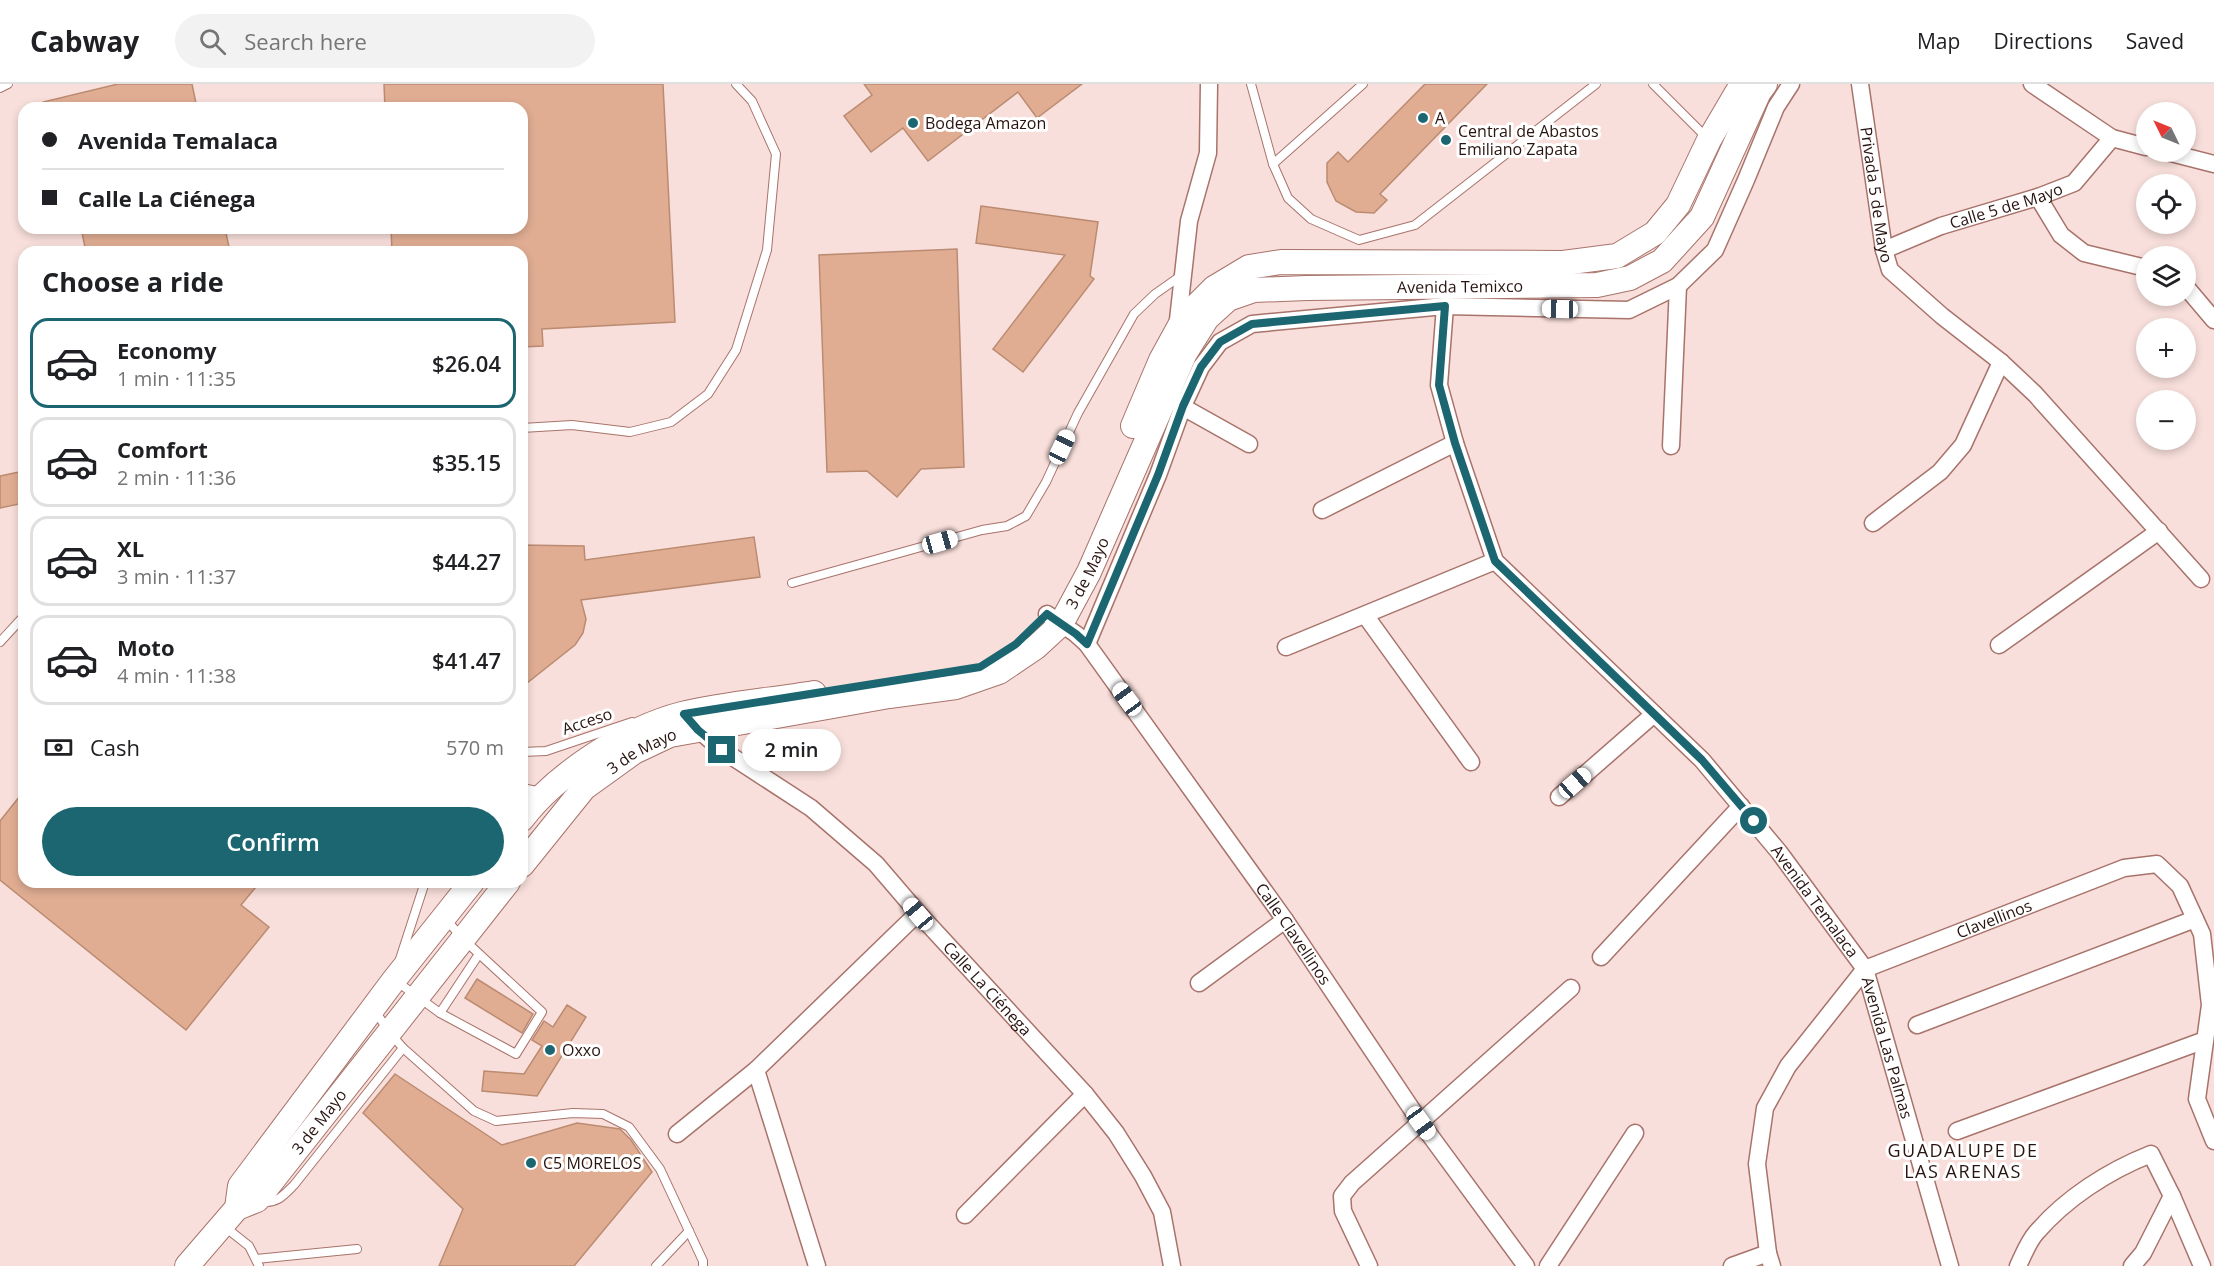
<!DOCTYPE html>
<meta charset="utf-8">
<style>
body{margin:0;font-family:"Open Sans",sans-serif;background:#f2f2f2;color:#202124;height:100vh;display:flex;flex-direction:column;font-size:22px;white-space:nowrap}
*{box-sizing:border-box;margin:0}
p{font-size:20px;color:#757577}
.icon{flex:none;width:33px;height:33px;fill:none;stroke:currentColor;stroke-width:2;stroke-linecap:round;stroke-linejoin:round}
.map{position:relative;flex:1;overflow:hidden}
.side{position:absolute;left:18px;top:162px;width:510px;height:642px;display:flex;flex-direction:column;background:#fff;border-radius:18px;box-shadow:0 3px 9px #0003}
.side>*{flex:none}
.hud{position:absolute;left:18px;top:18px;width:510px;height:132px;border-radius:18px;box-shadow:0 3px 9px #0003;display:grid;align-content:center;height:132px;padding:0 24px;background:#fff}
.needle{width:39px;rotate:313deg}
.controls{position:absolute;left:2136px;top:18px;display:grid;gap:12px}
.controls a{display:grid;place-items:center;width:60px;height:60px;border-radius:50%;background:#fff;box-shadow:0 3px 9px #0003;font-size:30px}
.end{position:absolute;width:27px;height:27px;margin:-14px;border:8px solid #1b6671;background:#fff;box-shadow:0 0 0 3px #fff}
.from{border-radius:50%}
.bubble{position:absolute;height:42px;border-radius:21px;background:#fff;box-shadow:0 3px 9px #0003;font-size:20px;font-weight:600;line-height:42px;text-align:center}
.car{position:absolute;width:18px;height:36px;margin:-18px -9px;border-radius:8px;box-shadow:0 0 4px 2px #0007;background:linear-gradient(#fff 24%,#345 0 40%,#fff 0 76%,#345 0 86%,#fff 0)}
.hud b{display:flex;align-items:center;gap:21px;height:57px;font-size:22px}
.hud b+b{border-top:2px solid #e0e0e0}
.hud i{width:15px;height:15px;background:#202124}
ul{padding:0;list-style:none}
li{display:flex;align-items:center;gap:18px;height:90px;margin:0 12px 9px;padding:0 12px;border:3px solid #e0e0e0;border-radius:18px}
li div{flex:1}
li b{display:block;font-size:22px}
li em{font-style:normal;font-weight:600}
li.current{border-color:#1b6671}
li>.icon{width:54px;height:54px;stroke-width:1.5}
h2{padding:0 24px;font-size:27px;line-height:72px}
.pay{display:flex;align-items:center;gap:15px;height:66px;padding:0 24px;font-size:22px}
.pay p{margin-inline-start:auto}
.action{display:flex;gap:12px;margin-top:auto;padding:12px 24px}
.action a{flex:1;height:69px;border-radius:36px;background:#1b6671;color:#fff;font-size:24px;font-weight:600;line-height:69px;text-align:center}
header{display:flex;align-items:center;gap:36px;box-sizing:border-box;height:84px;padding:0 30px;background:#fff;border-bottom:2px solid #e0e0e0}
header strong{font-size:28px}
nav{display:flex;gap:33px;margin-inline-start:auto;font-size:21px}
.search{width:420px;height:54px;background:#f2f2f2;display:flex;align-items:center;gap:15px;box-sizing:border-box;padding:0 21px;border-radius:33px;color:#757577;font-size:22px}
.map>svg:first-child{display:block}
.building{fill:#e0ad93;stroke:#bb8b71;stroke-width:1.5}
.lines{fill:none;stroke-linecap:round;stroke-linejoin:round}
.service-casing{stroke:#a8736a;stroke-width:10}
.minor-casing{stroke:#a8736a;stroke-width:19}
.secondary-casing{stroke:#a8736a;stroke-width:26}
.service{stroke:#fff;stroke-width:8}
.minor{stroke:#fff;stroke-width:16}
.secondary{stroke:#fff;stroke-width:24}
.route{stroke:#1b6671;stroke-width:8}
.poi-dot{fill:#1b6671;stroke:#fff;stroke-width:2}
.labels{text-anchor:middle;stroke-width:6;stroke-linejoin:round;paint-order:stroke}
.poi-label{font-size:16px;fill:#281411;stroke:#fff;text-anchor:start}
.street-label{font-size:16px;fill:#281411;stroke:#fff}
.neighbourhood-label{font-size:18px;letter-spacing:1.5px;fill:#281411;stroke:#fff}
</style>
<header>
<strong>Cabway</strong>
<div class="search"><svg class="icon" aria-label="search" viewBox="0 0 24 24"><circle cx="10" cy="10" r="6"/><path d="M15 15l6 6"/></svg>Search here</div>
<nav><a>Map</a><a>Directions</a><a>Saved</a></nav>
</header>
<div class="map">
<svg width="2214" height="1182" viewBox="0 0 2214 1182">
<rect width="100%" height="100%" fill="#f8dfdb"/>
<!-- building -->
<g class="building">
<path d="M118,0H192L197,24H44L43,18Z"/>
<path d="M384,0H663L675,238L542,245L543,262L522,263V168H392L391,144H522V24H385Z"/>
<path d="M864,0H1082L1037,34L1018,8L928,77L903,44L871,68L844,32L872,11Z"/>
<path d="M1425,0H1487L1380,110L1387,116L1374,129L1356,128L1336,117L1327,98V79L1338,68L1348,78Z"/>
<path d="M981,122L1098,138L1090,192L1094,195L1023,288L993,265L1065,171L976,159Z"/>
<path d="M81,144H225L230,168H86Z"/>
<path d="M957,165L964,383L921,385L897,413L867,387L827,388L819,171Z"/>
<path d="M24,387V419L0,424V392Z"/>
<path d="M754,453L760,493L581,516L586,535L583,549L575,561L522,603V461L584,462L585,476Z"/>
<path d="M24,707V798H260L241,821L269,843L186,946L0,796V737Z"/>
<path d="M477,895L533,930L522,949L465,914Z"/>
<path d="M567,921L586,933L537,1012L482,1007L484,987L524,990L542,962L532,956L544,937L553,943Z"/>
<path d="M395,990L502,1061L577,1039L620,1045L631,1056L652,1088L574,1182H439L463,1125L363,1029Z"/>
</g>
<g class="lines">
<!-- service casing -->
<g class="service-casing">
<g id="service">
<path d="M1251,0L1273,80L1288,114L1311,135L1359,156L1415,141L1596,0"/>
<path d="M1653,0L1708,55"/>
<path d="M0,4L8,0"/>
<path d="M1273,80L1363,0"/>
<path d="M522,344L572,341L630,348L671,338L708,310L736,266L767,166L776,70L752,17L736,0"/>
<path d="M792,499L982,446L1007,442L1026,432L1046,398L1078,329L1134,230L1155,210L1182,191"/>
<path d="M0,558L24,532"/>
<path d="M522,668L546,667L632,638"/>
<path d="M522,704L542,708"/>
<path d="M400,875L425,798"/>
<path d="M396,897L440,929L516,970L542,928L462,854L446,835"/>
<path d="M375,927L390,949L403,964L474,1027L496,1037L573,1029L603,1030L629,1043L660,1085L703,1177V1182"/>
<path d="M440,929L479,870"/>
<path d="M261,1117C276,1121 284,1111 294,1101L403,964"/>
<path d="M225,1143L249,1162L259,1182"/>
<path d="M256,1175L357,1165"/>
<path d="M656,1182L689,1147"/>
</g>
</g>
<!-- minor casing -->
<g class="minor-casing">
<g id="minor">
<path id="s1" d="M1860,0L1884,166L1890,186L1942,232L2001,278L2035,310L2201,495"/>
<path d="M2032,0L2112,54L2146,63"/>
<path d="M2167,68L2214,80"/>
<path d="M2038,113L2061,151L2084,169L2146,184"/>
<path id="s2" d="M1884,166L1941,142L2038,113L2074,99L2112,54"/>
<path d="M2186,203L2214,236"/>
<path id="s3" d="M1445,222L1439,301L1455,359L1495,477L1702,676L1779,768L1865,885L1950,1182"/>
<path d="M1177,245L1189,137L1208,69L1209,0"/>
<path d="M1174,318L1249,360"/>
<path d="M1671,362L1678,202"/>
<path d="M1322,426L1455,359"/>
<path d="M1873,439L1940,388L1963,361L2001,278"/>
<path id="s4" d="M1047,530L1076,550L1087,560L1285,836L1421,1039L1526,1182"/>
<path d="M1365,531L1471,678"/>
<path d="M1087,560L1158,391L1183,322L1201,283L1220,258L1252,240L1445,222L1629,226L1678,202L1715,166L1746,96L1776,23L1791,0"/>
<path d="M1999,561L2159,447"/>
<path d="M1286,563L1495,477"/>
<path id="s5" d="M694,642L722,666L811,724L876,780L918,829L1085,1010L1116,1049L1143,1092L1162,1128L1172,1182"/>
<path d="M1559,713L1654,630"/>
<path d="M1601,873L1741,722"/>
<path d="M1199,899L1285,836"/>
<path d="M1917,941L2195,835"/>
<path d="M756,986L817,1182"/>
<path d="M1957,1047L2205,956"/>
<path d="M677,1050L756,986L918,829"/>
<path d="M965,1131L1085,1010"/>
<path d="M1369,1182L1343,1127L1342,1112L1352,1099L1571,904"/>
<path d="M1548,1182L1635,1049"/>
<path d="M1732,1182L1768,1169"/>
<path id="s6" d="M1772,1182L1768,1169L1757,1080L1765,1024L1788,982L1865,885L2124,784L2157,780L2180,802L2202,850L2210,921L2197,1015L2214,1057"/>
<path d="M2018,1182C2023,1172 2028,1158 2036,1149C2066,1114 2108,1087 2151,1070L2172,1112L2202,1182"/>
<path d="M2132,1182L2143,1169L2172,1112"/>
</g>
</g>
<!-- secondary casing -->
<g class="secondary-casing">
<g id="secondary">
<path d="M1133,342L1161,276L1184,234L1214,204L1249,183L1281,178L1563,179L1617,172L1655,149L1678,121L1709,56L1742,0"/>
<path d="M522,735C556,690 627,644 682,630C723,620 772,616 814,609"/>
<path id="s7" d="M522,781L584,704L634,668L670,651L889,612L956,603L999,588L1036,563L1061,540L1089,488L1185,269L1207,234L1228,215L1254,206L1307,204L1597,201L1630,194L1662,177L1702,133L1759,8L1765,0"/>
<path d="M237,1124L240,1102L394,896L472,798"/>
<path id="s8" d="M187,1182L237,1124L257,1116L508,798"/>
</g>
</g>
<!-- service -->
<use href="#service" class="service"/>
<!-- minor -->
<use href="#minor" class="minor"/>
<!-- secondary -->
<use href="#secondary" class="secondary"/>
</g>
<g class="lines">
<!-- route -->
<path class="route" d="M722,666L698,646L684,630L980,583L1016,560L1047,530L1076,550L1087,560L1158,391L1183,322L1201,283L1220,258L1252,240L1445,222L1439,301L1455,359L1495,477L1702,676L1754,737"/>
</g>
<!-- markers -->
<g class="poi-dot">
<circle cx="1423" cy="34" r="6"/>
<circle cx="913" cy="39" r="6"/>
<circle cx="1446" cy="56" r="6"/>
<circle cx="550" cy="966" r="6"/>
<circle cx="531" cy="1079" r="6"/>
</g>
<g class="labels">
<!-- poi labels -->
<g class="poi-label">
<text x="1435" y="40">A</text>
<text x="925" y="45">Bodega Amazon</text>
<text x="1458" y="53">Central de Abastos<tspan x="1458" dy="18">Emiliano Zapata</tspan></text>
<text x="562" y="972">Oxxo</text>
<text x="543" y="1085">C5 MORELOS</text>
</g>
<!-- street labels -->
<g class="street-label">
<text dy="6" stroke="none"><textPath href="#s1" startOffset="112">Privada 5 de Mayo</textPath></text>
<text dy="6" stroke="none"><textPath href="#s2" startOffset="130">Calle 5 de Mayo</textPath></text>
<text dy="6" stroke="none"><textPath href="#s7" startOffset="1216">Avenida Temixco</textPath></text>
<text dy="6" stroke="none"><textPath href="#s7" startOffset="672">3 de Mayo</textPath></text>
<text transform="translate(587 637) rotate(-19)" y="6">Acceso</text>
<text dy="6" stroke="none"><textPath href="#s7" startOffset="168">3 de Mayo</textPath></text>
<text dy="6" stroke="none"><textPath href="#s3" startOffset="732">Avenida Temalaca</textPath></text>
<text dy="6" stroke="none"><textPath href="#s6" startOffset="470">Clavellinos</textPath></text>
<text dy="6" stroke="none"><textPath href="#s4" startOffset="406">Calle Clavellinos</textPath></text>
<text dy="6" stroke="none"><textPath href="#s5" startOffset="396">Calle La Ciénega</textPath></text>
<text dy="6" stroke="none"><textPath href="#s3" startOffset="898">Avenida Las Palmas</textPath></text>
<text dy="6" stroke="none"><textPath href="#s8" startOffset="198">3 de Mayo</textPath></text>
</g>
<!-- neighbourhood labels -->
<g class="neighbourhood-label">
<text x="1963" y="1073">GUADALUPE DE<tspan x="1963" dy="21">LAS ARENAS</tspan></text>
</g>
</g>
</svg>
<div class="controls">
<a><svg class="needle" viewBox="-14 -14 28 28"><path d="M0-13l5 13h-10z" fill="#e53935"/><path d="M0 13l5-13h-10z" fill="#757577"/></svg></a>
<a><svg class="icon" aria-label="locate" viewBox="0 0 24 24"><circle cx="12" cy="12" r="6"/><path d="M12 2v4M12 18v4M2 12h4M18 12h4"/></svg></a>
<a><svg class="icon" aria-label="layers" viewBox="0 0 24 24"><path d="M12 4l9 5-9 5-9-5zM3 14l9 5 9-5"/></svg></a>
<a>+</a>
<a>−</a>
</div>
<i class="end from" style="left:1754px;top:737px"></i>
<i class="end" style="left:722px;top:666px"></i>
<div class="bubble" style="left:742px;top:645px;width:99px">2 min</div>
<i class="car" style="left:1560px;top:225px;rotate:271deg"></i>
<i class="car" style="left:1062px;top:363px;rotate:25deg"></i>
<i class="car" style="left:940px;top:458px;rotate:74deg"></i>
<i class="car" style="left:1127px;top:615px;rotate:324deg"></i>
<i class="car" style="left:1575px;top:699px;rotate:49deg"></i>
<i class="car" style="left:918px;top:830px;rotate:320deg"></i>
<i class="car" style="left:1421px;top:1039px;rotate:144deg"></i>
<div class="hud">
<b><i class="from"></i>Avenida Temalaca</b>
<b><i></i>Calle La Ciénega</b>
</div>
<section class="side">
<h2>Choose a ride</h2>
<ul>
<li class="current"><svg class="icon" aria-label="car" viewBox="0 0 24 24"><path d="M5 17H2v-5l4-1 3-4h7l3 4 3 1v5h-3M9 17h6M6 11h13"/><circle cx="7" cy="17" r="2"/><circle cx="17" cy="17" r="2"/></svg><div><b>Economy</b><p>1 min · 11:35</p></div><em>$26.04</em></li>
<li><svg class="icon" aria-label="car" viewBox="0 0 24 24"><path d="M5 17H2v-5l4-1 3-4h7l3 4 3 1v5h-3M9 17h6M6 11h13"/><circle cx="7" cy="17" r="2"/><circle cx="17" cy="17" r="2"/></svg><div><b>Comfort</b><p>2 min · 11:36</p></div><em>$35.15</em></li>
<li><svg class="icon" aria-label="car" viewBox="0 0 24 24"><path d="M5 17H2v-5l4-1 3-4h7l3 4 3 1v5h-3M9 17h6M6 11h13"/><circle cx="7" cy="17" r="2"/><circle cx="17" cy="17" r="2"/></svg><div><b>XL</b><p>3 min · 11:37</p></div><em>$44.27</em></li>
<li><svg class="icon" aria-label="car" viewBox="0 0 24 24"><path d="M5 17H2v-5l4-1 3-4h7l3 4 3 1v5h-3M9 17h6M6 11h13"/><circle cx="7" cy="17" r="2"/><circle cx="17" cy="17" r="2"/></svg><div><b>Moto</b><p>4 min · 11:38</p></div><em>$41.47</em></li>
</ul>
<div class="pay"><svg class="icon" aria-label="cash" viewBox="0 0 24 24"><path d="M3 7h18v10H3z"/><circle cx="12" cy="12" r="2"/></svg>Cash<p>570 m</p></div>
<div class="action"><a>Confirm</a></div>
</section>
</div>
